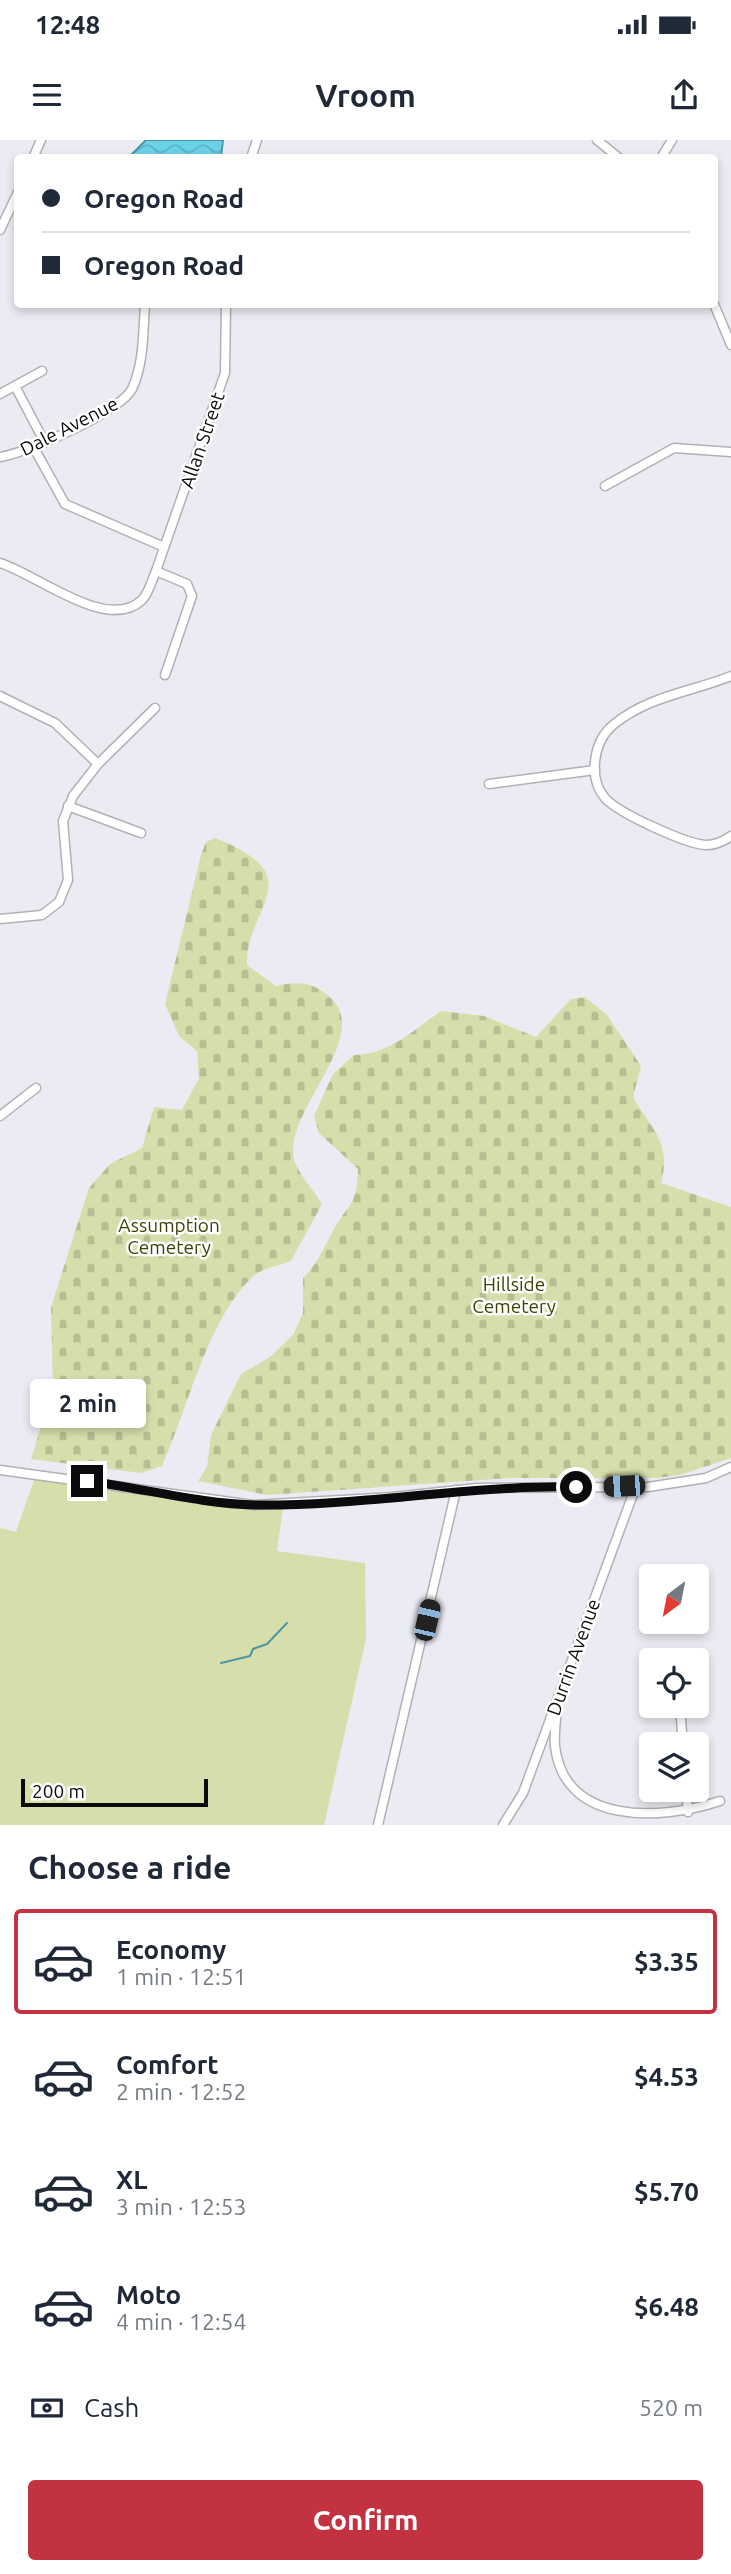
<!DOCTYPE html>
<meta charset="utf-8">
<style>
body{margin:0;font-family:Ubuntu,sans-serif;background:#f6f6f7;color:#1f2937;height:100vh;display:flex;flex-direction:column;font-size:26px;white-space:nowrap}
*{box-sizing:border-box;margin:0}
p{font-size:23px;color:#747a83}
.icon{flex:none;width:38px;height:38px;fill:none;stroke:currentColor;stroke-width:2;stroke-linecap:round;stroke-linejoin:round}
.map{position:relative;height:1685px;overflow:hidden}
.details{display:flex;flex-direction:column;background:#fff;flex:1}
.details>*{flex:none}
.banner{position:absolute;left:14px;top:14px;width:704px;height:154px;border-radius:7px;box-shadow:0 4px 10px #0003;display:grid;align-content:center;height:154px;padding:0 28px;background:#fff}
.needle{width:46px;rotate:212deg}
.buttons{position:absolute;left:639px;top:1424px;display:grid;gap:14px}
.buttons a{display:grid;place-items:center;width:70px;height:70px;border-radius:7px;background:#fff;box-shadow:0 4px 10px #0003;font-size:35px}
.scale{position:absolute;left:21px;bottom:18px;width:187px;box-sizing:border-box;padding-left:7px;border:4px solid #0b0b0e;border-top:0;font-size:19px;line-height:24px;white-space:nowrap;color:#0b0b0e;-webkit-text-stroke:5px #fff;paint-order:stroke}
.end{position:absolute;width:32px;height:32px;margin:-16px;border:9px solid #0b0b0e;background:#fff;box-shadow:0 0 0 4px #fff}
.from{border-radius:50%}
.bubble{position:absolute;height:49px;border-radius:7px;background:#fff;box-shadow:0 4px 10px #0003;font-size:23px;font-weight:600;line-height:49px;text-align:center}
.car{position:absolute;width:21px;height:42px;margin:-21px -10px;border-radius:9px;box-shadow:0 0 5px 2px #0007;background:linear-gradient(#222 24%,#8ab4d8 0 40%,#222 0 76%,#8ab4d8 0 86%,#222 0)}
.banner b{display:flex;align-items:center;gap:24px;height:66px;font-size:26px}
.banner b+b{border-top:2px solid #e0e1e3}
.banner i{width:18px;height:18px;background:#1f2937}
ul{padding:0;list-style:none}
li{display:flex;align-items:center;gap:21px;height:105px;margin:0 14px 10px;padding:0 14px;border:4px solid transparent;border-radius:7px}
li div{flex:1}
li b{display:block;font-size:26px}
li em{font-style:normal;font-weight:600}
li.selected{border-color:#c23240}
li>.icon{width:63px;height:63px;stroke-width:1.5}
h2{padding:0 28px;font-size:32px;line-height:84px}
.pay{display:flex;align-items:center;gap:18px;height:77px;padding:0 28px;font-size:26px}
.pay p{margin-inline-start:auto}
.primary-button{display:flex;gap:14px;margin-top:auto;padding:14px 28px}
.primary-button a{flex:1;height:80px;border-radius:7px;background:#c23240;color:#fff;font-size:28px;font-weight:600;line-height:80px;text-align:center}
.status{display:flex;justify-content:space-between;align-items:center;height:49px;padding:0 35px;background:#fff;direction:ltr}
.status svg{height:19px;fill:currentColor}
header{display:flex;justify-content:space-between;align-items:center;height:91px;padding:0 28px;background:#fff;font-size:32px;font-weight:600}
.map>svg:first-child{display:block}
.green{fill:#d8deab}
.cemetery{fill:url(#cemetery-stones)}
.water{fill:url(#water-waves);stroke:#4d96a6;stroke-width:2}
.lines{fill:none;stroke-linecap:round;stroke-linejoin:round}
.stream{stroke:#4d96a6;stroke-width:2}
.minor-casing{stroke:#b0b1b7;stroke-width:11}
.minor{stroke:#fff;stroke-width:8}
.route{stroke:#0b0b0e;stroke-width:9}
.labels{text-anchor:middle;stroke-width:5;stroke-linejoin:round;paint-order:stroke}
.street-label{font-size:19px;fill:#0b0b0e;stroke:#fff}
.park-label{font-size:19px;fill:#3e4203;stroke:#fff}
</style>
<div class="status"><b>12:48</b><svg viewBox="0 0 49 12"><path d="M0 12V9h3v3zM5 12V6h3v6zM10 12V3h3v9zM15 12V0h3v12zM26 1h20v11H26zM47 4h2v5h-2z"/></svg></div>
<header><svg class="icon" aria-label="menu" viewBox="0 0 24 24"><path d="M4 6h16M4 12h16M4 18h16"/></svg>Vroom<svg class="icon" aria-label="share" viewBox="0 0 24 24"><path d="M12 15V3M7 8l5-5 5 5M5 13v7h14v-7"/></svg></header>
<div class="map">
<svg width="731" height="1685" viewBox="0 0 731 1685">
<defs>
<pattern id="cemetery-stones" width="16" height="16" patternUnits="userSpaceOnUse" patternTransform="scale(1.75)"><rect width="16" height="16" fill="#d8deab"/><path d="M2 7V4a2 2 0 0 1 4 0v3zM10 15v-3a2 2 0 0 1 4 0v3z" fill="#b8bd92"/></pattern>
<pattern id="water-waves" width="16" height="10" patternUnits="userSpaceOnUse" patternTransform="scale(1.75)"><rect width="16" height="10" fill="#69d2e7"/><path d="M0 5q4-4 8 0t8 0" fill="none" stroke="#5ab3c5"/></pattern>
</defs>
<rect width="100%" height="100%" fill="#ebecf3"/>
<!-- green -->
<path class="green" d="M36,1334L283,1367L277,1411L365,1423L366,1499L324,1685H0V1388L16,1392Z"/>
<!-- cemetery -->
<g class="cemetery">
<path d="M215,698C314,737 245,767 247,825L276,846C296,842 309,841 326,854C379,893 283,969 294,1019C297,1033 315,1051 322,1064L291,1121C280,1125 264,1128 255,1135C209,1174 187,1271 162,1326L141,1333L31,1319L53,1248L51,1167L89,1048L110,1024L142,1008L154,967L182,970L199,938L197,911L179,896L165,864L201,715L206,702Z"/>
<path d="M585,857L607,875L641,926L633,957C652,990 672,1003 661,1043L731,1067V1318L680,1335L658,1338H511L267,1355L198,1341L207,1327L211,1295L241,1234L270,1217L293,1195L303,1173V1138C318,1123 322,1111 332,1093C347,1063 357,1069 358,1029L319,993L314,976L333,934L354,915C388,915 414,890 441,871L484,876L536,897L571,859Z"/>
</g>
<!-- water -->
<path class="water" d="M146,0H223L221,17H129Z"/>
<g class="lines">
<!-- stream -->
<path class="stream" d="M221,1523L250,1516L253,1509L267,1504L287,1483"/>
<!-- minor casing -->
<g class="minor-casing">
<g id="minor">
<path d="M597,0L619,18"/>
<path d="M33,18L41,0"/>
<path d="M251,18L257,0"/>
<path d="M661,18L672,0"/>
<path d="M0,90L18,52"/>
<path d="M714,164L731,205"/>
<path d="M15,246L45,303"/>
<path d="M0,254L42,231"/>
<path d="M34,308L65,364L164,407"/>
<path d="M0,317C27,313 120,272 132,249C144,224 143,192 145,164"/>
<path d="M605,346L674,308L731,312"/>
<path d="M0,423C37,434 107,493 142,460C149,453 152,440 156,431L225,233L226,164"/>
<path d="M156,431L187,444L192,456L165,535"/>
<path d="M731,536C691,552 648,556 613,585C593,602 588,638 605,658C618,673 686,704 706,705C715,705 724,701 731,696"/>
<path d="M0,556L55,583L98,624"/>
<path d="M489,644L595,630"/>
<path d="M68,666L141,693"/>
<path d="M0,779L42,775L59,762L68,740L63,681L73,656L98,624L155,568"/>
<path d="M0,976L36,948"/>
<path d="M0,1330L253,1365L393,1357L477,1348L648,1347L706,1338L731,1327"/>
<path d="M680,1566L683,1605"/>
<path d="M557,1568C556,1580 554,1594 555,1606C564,1685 659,1681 720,1661"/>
<path d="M686,1650L688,1672"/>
<path d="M378,1685L456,1350"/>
<path d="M503,1685L523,1653L636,1346"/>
</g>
</g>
<!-- minor -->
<use href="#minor" class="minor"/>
</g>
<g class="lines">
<!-- route -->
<path class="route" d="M87,1341C141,1348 202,1364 256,1365C363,1366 469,1345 576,1347"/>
</g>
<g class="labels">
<!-- street labels -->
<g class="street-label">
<text transform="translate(69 286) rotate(-27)" y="7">Dale Avenue</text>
<text transform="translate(202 300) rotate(-71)" y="7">Allan Street</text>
<text transform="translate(573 1517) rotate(-70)" y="7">Durrin Avenue</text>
</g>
<!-- park labels -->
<g class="park-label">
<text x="169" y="1092">Assumption<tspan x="169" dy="22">Cemetery</tspan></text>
<text x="514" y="1151">Hillside<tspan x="514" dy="22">Cemetery</tspan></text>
</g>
</g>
</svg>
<div class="buttons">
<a><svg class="needle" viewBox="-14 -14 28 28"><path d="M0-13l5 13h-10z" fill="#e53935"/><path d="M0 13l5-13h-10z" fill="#747a83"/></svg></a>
<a><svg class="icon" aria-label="locate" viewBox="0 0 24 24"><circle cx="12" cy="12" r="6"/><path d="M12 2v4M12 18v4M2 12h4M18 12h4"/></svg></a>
<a><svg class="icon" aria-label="layers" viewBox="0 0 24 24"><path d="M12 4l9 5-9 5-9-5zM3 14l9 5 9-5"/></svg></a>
</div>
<div class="scale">200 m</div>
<i class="end from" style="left:576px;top:1347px"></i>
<i class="end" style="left:87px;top:1341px"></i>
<div class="bubble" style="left:30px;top:1239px;width:116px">2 min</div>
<i class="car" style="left:624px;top:1346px;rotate:268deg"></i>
<i class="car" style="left:427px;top:1480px;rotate:13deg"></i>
<div class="banner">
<b><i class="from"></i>Oregon Road</b>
<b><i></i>Oregon Road</b>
</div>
</div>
<section class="details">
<h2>Choose a ride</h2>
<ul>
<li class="selected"><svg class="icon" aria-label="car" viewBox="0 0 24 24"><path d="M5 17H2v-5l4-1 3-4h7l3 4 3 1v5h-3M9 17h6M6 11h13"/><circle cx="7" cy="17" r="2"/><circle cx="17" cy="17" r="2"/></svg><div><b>Economy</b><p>1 min · 12:51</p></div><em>$3.35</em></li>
<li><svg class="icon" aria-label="car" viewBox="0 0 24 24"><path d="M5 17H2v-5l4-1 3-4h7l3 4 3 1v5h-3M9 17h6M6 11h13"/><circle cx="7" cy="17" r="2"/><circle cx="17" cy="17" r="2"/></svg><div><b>Comfort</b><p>2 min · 12:52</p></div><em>$4.53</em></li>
<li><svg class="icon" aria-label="car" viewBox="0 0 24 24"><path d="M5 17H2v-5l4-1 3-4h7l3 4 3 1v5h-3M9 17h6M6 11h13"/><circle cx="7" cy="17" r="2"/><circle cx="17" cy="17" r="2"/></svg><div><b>XL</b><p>3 min · 12:53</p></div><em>$5.70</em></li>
<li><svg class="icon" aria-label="car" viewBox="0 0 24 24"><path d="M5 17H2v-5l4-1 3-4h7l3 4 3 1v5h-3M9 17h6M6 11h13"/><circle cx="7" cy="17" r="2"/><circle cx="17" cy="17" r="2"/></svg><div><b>Moto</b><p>4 min · 12:54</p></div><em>$6.48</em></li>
</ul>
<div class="pay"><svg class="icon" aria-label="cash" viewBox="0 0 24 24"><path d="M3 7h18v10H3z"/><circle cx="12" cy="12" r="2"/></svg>Cash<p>520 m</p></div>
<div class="primary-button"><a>Confirm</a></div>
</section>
